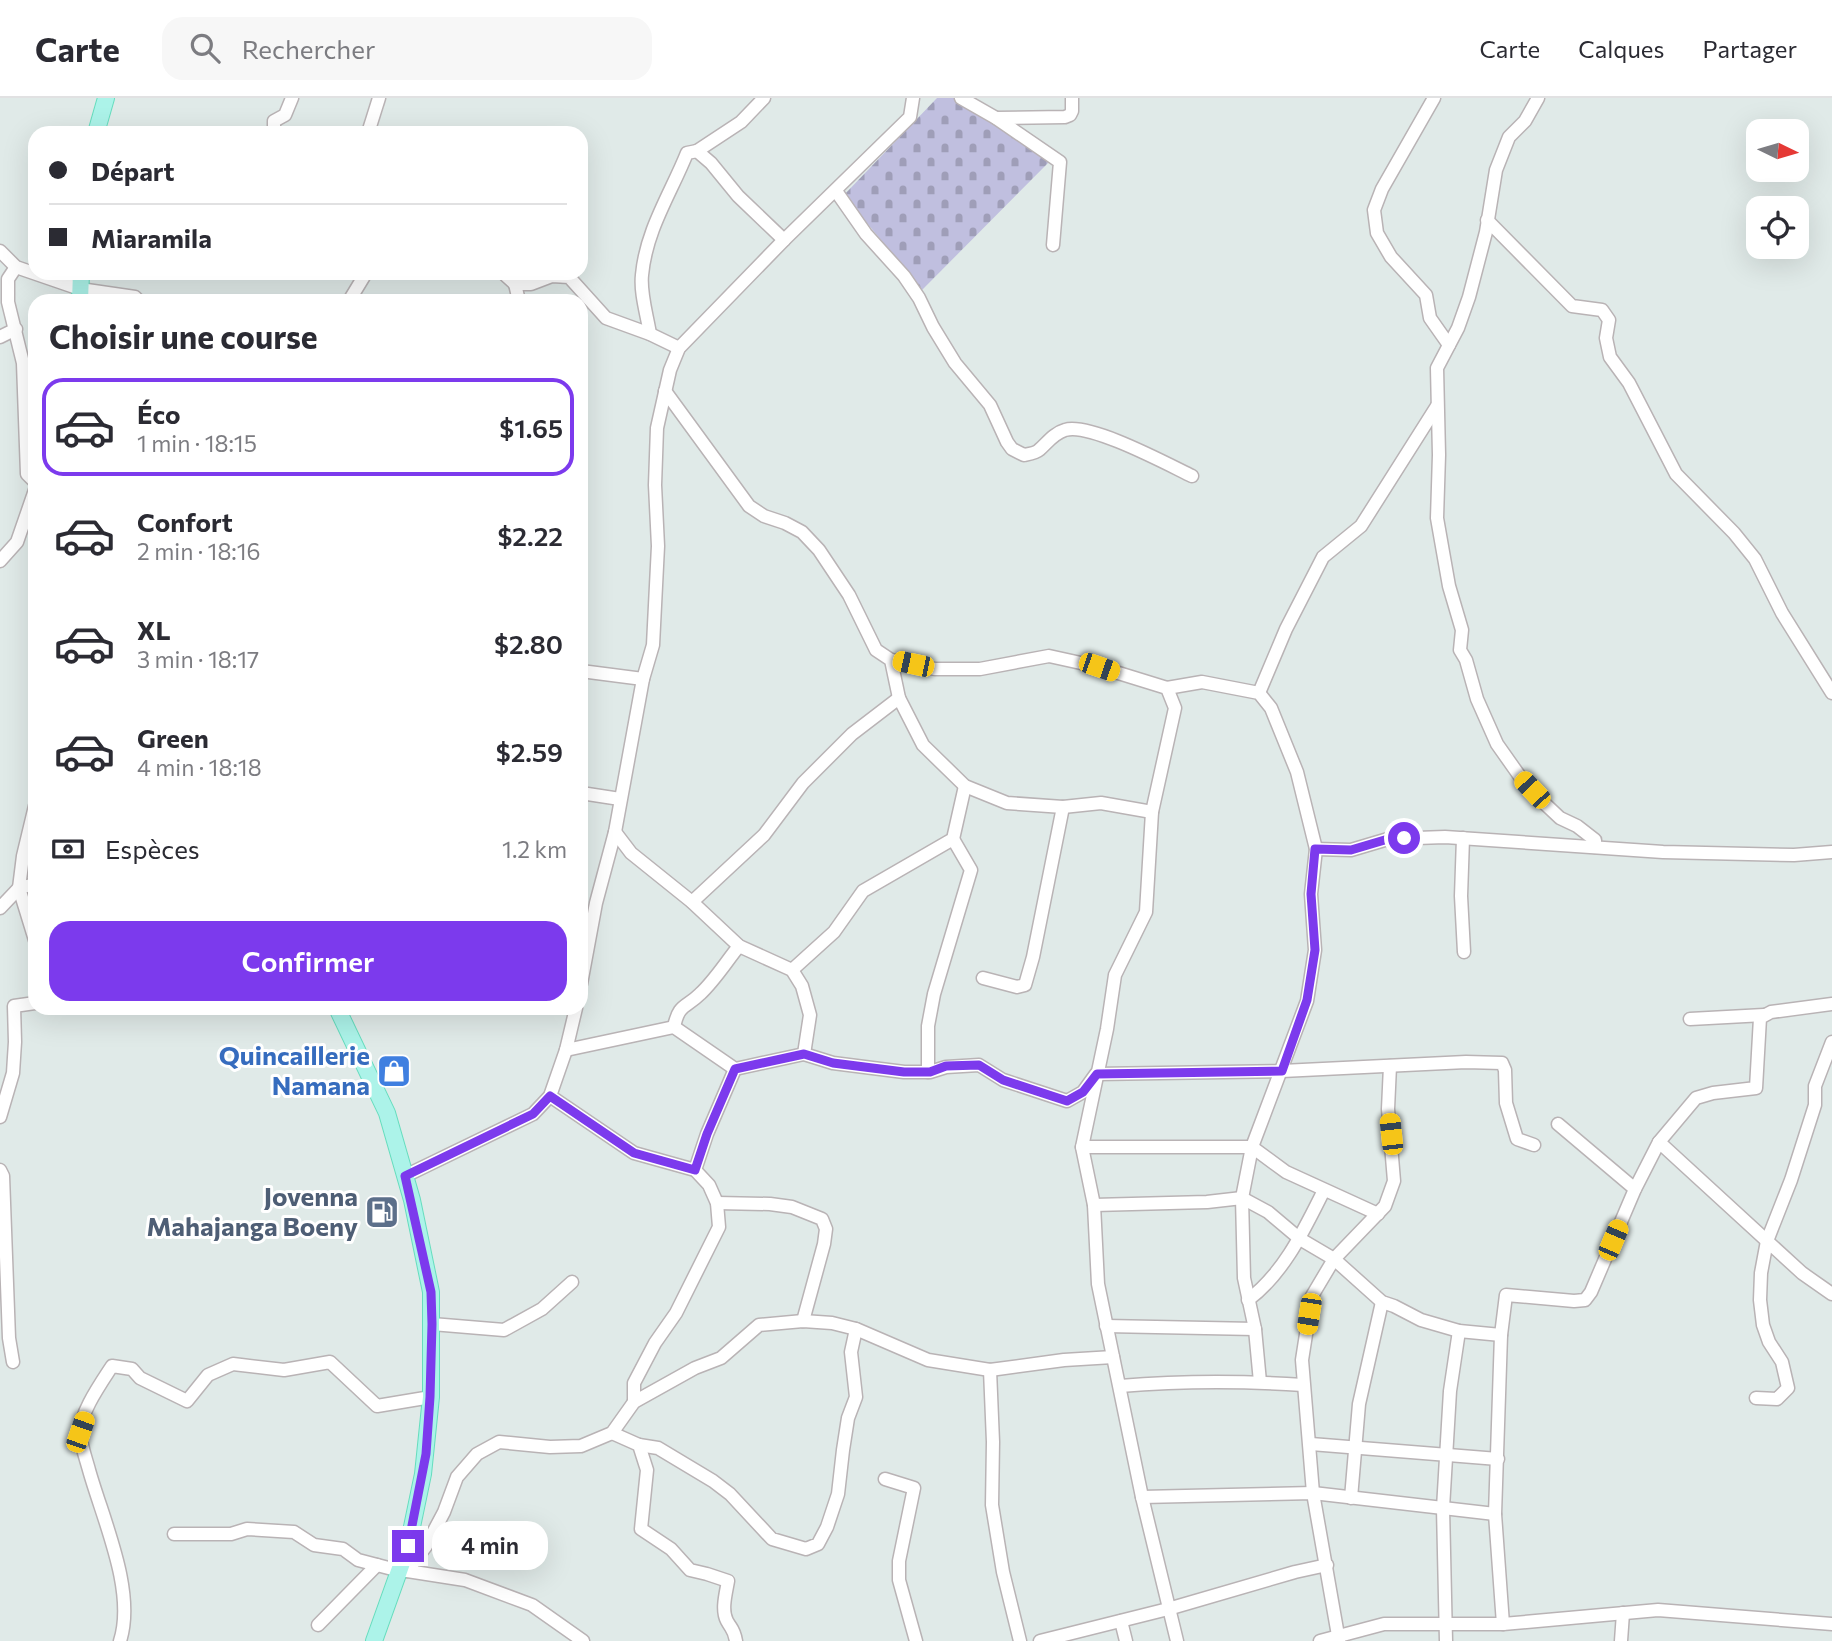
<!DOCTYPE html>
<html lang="fr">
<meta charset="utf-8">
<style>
body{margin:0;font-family:Commissioner,sans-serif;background:#f7f7f7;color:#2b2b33;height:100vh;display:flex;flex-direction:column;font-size:26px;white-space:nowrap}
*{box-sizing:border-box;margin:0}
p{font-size:23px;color:#7c7c81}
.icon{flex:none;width:38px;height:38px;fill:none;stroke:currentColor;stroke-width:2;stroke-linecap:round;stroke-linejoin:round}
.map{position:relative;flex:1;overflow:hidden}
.side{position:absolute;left:28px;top:196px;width:560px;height:721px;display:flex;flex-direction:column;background:#fff;border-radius:21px;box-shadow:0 7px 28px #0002}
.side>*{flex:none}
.top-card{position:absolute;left:28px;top:28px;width:560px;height:154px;border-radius:21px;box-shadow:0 7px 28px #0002;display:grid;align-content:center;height:154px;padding:0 21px;background:#fff}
.needle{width:46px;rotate:95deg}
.fabs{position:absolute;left:1746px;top:21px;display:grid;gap:14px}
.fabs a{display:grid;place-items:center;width:63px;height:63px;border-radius:14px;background:#fff;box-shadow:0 7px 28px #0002;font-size:35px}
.end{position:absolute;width:32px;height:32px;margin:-16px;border:9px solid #7c3aed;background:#fff;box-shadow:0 0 0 4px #fff}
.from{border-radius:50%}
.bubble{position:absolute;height:49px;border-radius:21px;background:#fff;box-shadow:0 7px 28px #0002;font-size:23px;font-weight:600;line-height:49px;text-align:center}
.car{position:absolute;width:21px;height:42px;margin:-21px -10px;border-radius:9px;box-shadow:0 0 5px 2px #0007;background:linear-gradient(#f5c518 24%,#345 0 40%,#f5c518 0 76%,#345 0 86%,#f5c518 0)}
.top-card b{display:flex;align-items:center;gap:24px;height:66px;font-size:26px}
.top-card b+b{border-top:2px solid #e1e1e2}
.top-card i{width:18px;height:18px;background:#2b2b33}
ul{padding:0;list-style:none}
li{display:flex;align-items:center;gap:21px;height:98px;margin:0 14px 10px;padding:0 7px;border:4px solid transparent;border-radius:21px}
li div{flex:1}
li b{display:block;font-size:26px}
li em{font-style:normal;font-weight:600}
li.on{border-color:#7c3aed}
li>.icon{width:63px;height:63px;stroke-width:1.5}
h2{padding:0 21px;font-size:32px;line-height:84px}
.pay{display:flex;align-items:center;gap:18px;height:77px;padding:0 21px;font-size:26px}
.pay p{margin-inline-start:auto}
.action{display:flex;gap:14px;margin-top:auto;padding:14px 21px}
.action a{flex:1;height:80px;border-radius:21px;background:#7c3aed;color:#fff;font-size:28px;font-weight:600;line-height:80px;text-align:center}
header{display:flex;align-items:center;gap:42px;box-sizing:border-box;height:98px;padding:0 35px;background:#fff;border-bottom:2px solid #e1e1e2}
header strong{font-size:33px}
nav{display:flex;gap:38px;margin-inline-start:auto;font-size:24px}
.search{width:490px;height:63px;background:#f7f7f7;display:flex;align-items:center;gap:18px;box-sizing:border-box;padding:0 24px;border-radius:21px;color:#7c7c81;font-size:26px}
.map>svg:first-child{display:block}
.cemetery{fill:url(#cemetery-stones)}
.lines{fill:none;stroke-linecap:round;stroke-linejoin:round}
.minor-casing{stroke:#b9b3b5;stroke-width:15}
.major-casing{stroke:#66ddbe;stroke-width:18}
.minor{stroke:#fff;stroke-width:12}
.major{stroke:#acf3e9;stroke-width:16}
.route{stroke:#7c3aed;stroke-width:9}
.labels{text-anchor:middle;stroke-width:6;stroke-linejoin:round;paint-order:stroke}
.shop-label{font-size:26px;font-weight:bold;fill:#366cbe;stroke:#fff;text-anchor:end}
.service-label{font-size:26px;font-weight:bold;fill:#4e5e75;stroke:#fff;text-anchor:end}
</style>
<header>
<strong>Carte</strong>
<div class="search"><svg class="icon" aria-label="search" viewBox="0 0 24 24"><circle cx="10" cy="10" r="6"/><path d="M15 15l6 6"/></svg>Rechercher</div>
<nav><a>Carte</a><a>Calques</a><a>Partager</a></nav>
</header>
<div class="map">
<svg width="1832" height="1543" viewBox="0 0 1832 1543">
<defs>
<pattern id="cemetery-stones" width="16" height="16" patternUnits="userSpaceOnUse" patternTransform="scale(1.75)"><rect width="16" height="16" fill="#c0bfdf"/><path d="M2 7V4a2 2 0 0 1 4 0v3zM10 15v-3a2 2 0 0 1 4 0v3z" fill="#9f9eb8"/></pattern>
</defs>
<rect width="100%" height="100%" fill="#e0eae8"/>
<!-- cemetery -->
<path class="cemetery" d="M937,0H954L1055,58L922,192L844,97Z"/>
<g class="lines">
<!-- minor casing -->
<g class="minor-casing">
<g id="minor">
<path d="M961,0L996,20L1060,64L1053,147"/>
<path d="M1434,0L1382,91L1374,112L1377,135L1391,159L1426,197L1430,220L1449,247"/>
<path d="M1538,0L1525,23L1509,39L1496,72L1486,134L1469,199L1458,230L1437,270L1439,357L1437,420L1449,488L1462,532L1460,552L1466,562L1477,601L1497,646L1521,680L1543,704L1560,720L1577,728L1595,742V749"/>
<path d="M996,20L1065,19L1070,17L1072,13V0"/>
<path d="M274,35V23L285,17L292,0"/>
<path d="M368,35L379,0"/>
<path d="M697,53L741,24L764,0"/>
<path d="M836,93L866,136L904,178L919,200L933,229L955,265L990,307L1007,344L1012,351L1024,357C1029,356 1036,355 1039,352C1047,345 1054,335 1065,332C1089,324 1167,366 1192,378"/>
<path d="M1487,122L1572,208L1602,212L1609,222L1606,240L1610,259L1629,285L1676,376L1734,435L1755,461L1782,515L1832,595"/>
<path d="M0,153L16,169L80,191L135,199L139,203"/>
<path d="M16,169L8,181V204L23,265L27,376L35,384"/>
<path d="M503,175L515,186H531L552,178L569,179L606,220L650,236L679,250"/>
<path d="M515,186L519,203"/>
<path d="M349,203L366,175"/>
<path d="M650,236C647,217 640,195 642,177C646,132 671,95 687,55L697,53L711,65L738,98L784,142"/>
<path d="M0,239L16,231"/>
<path d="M665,293L749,408L764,418L785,425L802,434L819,452L849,497L876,552L891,562L899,600L923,647L965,688L1007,705L1063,709L1101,705L1152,714"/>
<path d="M0,463L17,444L35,392"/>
<path d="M891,562L935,571H980L1049,558L1099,569L1167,590L1175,610L1152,714L1146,814L1115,877L1107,931L1082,1049L1094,1107L1098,1186L1142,1399L1177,1543"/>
<path d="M581,573L643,581"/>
<path d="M1167,590L1202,584L1259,595L1271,610L1297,674L1316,751L1311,796L1315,852L1307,903L1252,1049L1242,1100L1244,1180L1255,1231L1260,1284"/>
<path d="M1259,595L1286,531L1323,459L1361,428L1437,308"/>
<path d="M581,695L620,701"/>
<path d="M35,708L23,758L19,790L35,842"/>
<path d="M615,734L631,755L692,804L739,848L792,872L802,888L810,917L804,956"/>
<path d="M1463,740L1461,798L1464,854"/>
<path d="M1316,751L1351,752L1388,741L1445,739L1663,754L1794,757L1832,754"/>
<path d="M692,804L764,737L803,685L852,636L899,600"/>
<path d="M0,810L19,790L35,786"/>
<path d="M792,872L834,834L863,793L953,741L965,688"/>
<path d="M983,880L1017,889L1025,887L1033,859L1063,709"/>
<path d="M581,886L596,805L615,734L643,581L653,547L658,448L655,387L657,330L670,272L679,250L784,142L910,19L913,0"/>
<path d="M1690,921L1764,917"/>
<path d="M674,929C679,905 686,910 700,896C715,882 726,864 739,848"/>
<path d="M566,952L674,929L735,971L804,956L833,965L904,974H930L946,969L979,967L1003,982L1067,1003L1083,994L1096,976L1282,973L1466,964L1502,965L1505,972L1506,1005L1517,1041L1534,1047"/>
<path d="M928,974V928L934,896L971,772L953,741"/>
<path d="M550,998L634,1055L695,1072L709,1087L717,1105L719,1129L676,1215L655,1245L634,1285V1304"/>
<path d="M0,1019L13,975L15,944L14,908L35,905"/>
<path d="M1558,1026L1635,1091"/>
<path d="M1659,1044L1802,1175L1832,1196"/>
<path d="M1082,1049H1252L1286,1074L1378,1116"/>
<path d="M0,1072L3,1078L9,1240L13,1264"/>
<path d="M695,1072L707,1036L735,971"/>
<path d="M405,1078L533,1016L550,998L566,952L576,910"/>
<path d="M717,1105L770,1106L792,1109L822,1121L826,1131L824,1146L803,1223"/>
<path d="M1094,1107L1207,1104L1242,1100L1268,1114L1300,1141L1334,1161L1382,1204L1394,1208L1421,1222L1459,1233L1501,1237"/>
<path d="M1248,1202C1284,1175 1304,1132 1324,1092"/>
<path d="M432,1226L504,1232L542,1211L572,1184"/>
<path d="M1106,1228L1255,1231"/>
<path d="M990,1272L993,1344L992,1407L1003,1474L1020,1543"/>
<path d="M1120,1288C1181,1283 1242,1283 1303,1287"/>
<path d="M1756,1300L1777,1301L1788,1290L1782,1264L1769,1244L1763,1227L1760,1202L1761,1175L1767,1143L1791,1082L1815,1007V988L1832,944"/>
<path d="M612,1335L639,1347L647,1372L641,1431L671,1451L690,1472L707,1476L728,1483C726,1495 721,1512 727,1523C732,1532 734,1531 736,1543"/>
<path d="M1311,1346L1498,1361"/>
<path d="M639,1347L658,1350L713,1383L730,1396L772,1441L806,1451L818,1446L827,1429L838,1396L843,1352L848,1320L856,1299L851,1254L856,1231"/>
<path d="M885,1381L914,1390L899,1463V1482L916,1543"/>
<path d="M1142,1399L1313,1395L1495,1416"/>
<path d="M1351,1400L1359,1306L1382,1204"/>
<path d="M174,1436H231L247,1431L294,1434L314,1447L343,1451L358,1462L400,1473"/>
<path d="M401,1472L465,1482L532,1507L583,1543"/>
<path d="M407,1473L426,1448L444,1414L457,1379L477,1356L499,1344L550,1349L581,1348L612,1335L634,1304L695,1270L721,1260L759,1227L803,1223L832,1225L856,1231L928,1262L990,1272L1064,1262L1113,1259"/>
<path d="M1121,1523L1126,1543"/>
<path d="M1503,1526L1495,1416L1501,1237L1506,1197L1574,1203L1585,1202L1591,1194L1635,1091L1659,1044L1696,1000L1713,995L1756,990L1760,920L1771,914L1832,906"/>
<path d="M318,1527L377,1467"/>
<path d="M120,1543C136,1493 103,1422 89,1372C86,1361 81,1347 80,1336C79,1316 101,1285 112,1268L132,1271L140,1280L187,1303L208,1277L233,1266L284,1272L330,1264L377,1308L431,1299"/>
<path d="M1040,1543L1168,1511L1295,1474L1327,1467"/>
<path d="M1320,1543L1384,1526H1503L1658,1512L1832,1526"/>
<path d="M1339,1543L1313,1395L1302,1262L1312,1198L1334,1161L1385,1108L1394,1083L1388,1011L1390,968"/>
<path d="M1446,1543L1443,1410L1450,1293L1459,1233"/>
<path d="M1621,1543L1623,1515"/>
</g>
</g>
<!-- major casing -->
<g class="major-casing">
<g id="major">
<path d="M96,35L106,0"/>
<path d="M80,203L81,175"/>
<path d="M337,910L387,1015L412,1102L431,1194V1299L423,1376L408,1448L374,1543"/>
</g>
</g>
<!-- minor -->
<use href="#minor" class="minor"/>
<!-- major -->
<use href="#major" class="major"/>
</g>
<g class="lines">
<!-- route -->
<path class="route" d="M408,1448L426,1356L430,1299L432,1226L431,1194L405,1078L533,1016L550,998L634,1055L695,1072L707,1036L735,971L804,956L833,965L904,974H930L946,968L979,967L1003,982L1067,1003L1083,994L1097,976L1282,973L1307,902L1315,852L1311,796L1315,751L1351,752L1388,741L1404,740"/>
</g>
<!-- icons -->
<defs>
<g id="shop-square" transform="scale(1.75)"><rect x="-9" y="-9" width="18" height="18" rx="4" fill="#3f7fe0" stroke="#fff"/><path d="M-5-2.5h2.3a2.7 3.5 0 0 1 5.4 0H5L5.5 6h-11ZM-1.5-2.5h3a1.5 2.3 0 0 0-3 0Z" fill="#fff"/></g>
<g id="fuel-square" transform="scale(1.75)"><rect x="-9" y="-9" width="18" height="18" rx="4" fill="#5c6f8a" stroke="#fff"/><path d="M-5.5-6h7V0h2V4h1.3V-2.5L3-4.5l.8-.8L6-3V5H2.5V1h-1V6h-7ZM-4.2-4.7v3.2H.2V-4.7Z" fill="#fff"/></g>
</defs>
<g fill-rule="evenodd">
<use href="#shop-square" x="394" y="973"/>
<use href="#fuel-square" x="382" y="1114"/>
</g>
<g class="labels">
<!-- shop labels -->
<g class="shop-label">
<text x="370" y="967">Quincaillerie<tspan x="370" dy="30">Namana</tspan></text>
</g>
<!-- service labels -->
<g class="service-label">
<text x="358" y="1108">Jovenna<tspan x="358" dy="30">Mahajanga Boeny</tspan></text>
</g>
</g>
</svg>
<div class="fabs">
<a><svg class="needle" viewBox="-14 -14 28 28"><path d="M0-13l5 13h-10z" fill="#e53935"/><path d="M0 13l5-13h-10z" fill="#7c7c81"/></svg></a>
<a><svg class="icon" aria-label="locate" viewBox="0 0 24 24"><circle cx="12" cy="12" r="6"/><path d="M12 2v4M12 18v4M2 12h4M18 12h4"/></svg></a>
</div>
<i class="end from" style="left:1404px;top:740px"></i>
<i class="end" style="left:408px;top:1448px"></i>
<div class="bubble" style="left:432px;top:1423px;width:116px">4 min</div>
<i class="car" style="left:913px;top:566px;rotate:282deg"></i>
<i class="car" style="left:1099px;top:569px;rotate:109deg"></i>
<i class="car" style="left:1532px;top:692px;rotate:317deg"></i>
<i class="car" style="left:1391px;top:1036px;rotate:354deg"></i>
<i class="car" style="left:1613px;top:1142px;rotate:23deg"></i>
<i class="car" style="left:1309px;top:1216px;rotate:189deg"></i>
<i class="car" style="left:80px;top:1334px;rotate:19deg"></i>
<div class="top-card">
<b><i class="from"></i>Départ</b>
<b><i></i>Miaramila</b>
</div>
<section class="side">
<h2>Choisir une course</h2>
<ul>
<li class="on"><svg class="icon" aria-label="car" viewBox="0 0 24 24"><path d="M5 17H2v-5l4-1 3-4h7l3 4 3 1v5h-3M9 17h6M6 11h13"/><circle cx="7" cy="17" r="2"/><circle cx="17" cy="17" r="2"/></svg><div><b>Éco</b><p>1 min · 18:15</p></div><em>$1.65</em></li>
<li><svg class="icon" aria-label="car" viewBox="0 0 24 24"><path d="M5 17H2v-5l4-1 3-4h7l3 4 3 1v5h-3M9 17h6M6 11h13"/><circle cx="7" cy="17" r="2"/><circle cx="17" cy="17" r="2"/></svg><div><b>Confort</b><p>2 min · 18:16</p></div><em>$2.22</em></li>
<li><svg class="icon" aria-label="car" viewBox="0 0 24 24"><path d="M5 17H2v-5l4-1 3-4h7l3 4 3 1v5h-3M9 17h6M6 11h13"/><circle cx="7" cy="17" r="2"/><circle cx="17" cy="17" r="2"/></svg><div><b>XL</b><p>3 min · 18:17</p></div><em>$2.80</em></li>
<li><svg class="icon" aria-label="car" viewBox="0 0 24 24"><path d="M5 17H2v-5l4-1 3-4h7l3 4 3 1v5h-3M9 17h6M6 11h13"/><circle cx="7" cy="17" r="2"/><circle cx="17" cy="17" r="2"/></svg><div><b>Green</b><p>4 min · 18:18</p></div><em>$2.59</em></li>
</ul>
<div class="pay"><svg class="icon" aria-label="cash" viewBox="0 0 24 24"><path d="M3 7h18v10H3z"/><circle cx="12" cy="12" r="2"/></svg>Espèces<p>1.2 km</p></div>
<div class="action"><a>Confirmer</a></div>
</section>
</div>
